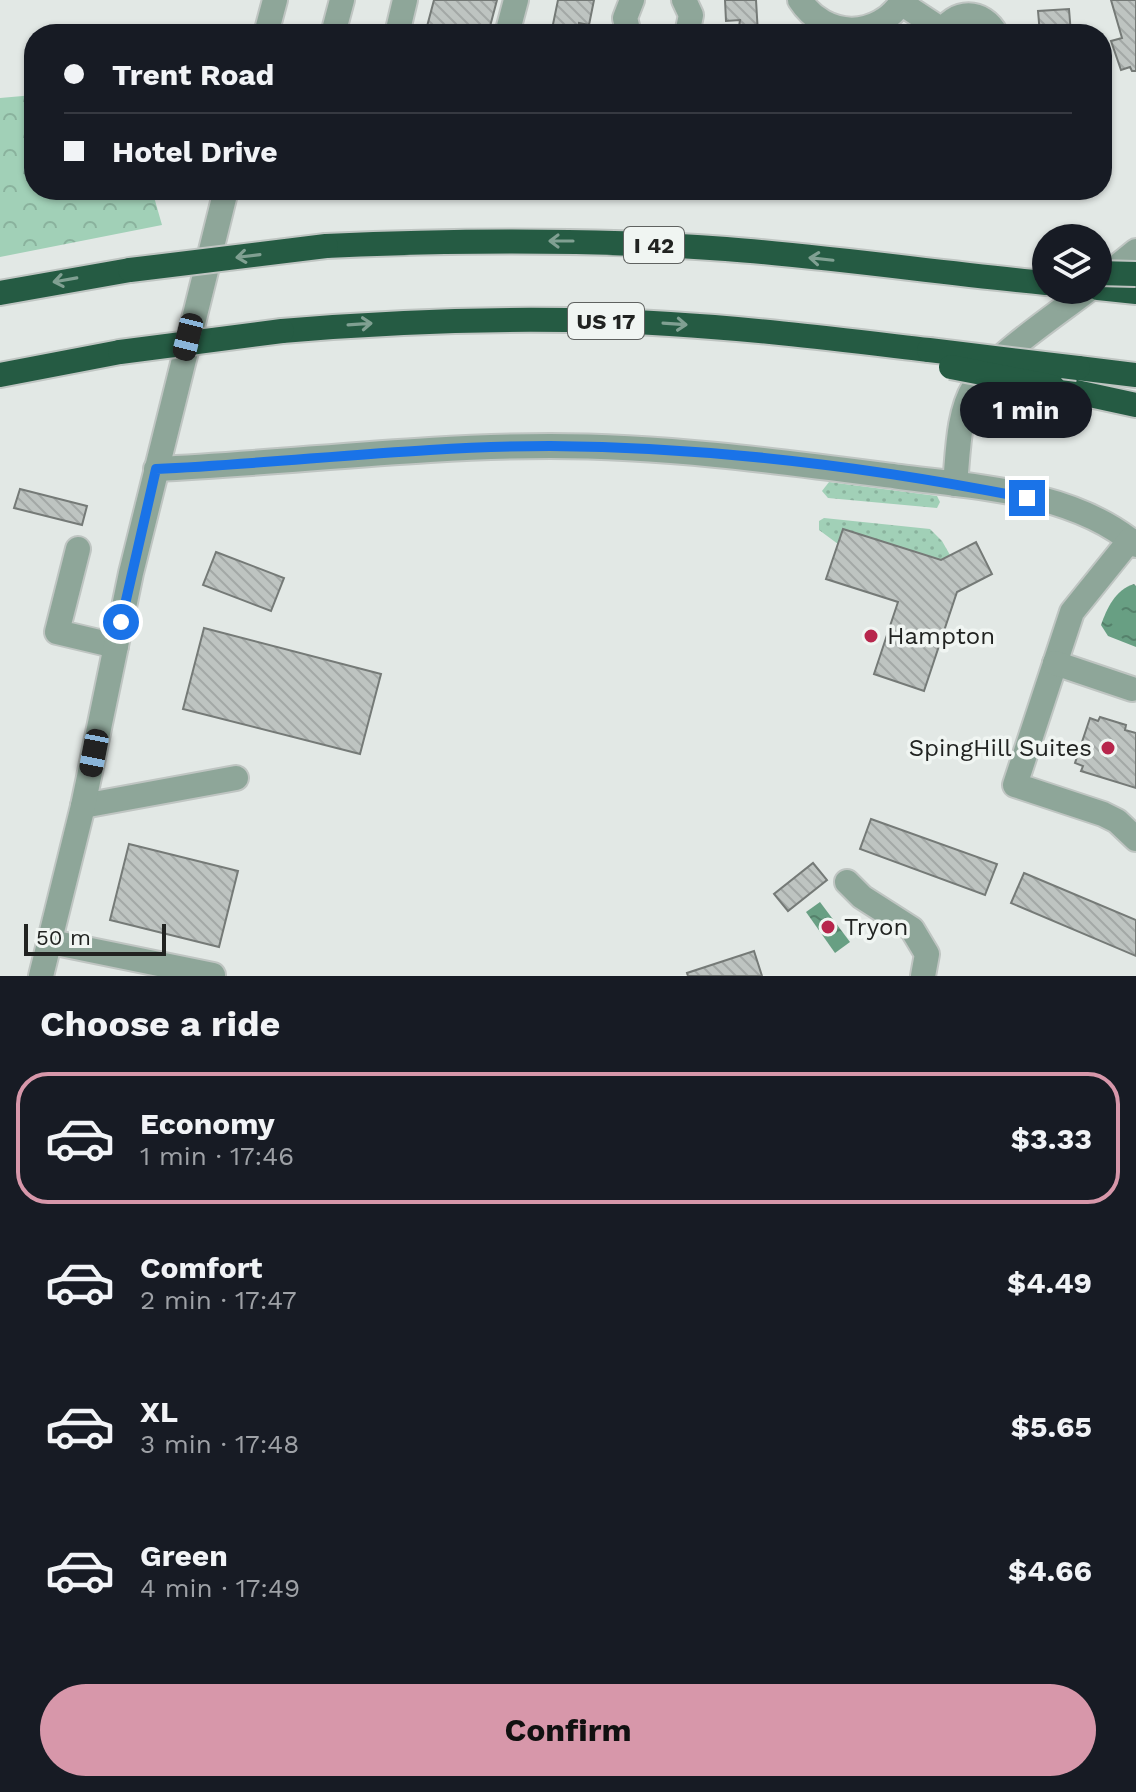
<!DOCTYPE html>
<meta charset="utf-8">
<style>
body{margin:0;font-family:"Work Sans",sans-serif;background:#20242c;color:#f1f3f6;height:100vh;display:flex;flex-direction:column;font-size:30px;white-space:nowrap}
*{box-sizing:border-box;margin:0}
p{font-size:26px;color:#9ea1a6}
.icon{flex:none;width:44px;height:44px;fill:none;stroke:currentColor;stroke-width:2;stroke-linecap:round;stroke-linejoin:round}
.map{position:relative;height:976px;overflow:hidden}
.details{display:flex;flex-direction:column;background:#171b24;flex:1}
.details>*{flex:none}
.banner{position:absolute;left:24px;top:24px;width:1088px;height:176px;border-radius:32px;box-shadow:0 2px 6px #0004;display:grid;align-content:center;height:176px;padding:0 40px;background:#171b24}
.buttons{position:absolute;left:1032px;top:224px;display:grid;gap:16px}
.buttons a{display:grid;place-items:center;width:80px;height:80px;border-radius:50%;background:#171b24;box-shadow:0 2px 6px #0004;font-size:40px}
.scale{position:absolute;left:24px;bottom:20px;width:142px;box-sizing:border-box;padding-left:8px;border:4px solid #212321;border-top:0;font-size:22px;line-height:28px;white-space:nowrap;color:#212321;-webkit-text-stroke:6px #f0f5f2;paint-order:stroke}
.end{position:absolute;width:36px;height:36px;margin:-18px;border:10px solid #1a73e8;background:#fff;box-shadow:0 0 0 4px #fff}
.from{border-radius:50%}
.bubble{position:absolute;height:56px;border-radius:28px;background:#171b24;box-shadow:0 2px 6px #0004;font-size:26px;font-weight:700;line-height:56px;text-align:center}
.car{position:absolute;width:24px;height:48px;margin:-24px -12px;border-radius:10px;box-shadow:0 0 6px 2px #0007;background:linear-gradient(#222 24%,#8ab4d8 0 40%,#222 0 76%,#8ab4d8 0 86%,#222 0)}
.banner b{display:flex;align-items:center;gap:28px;height:76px;font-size:30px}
.banner b+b{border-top:2px solid #363941}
.banner i{width:20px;height:20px;background:#f1f3f6}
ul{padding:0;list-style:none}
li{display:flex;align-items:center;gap:24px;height:132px;margin:0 16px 12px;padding:0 24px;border:4px solid transparent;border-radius:32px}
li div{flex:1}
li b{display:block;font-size:30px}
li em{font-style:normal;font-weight:700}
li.active{border-color:#d797aa}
li>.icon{width:72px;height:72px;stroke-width:1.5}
h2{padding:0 40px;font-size:36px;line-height:96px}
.primary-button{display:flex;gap:16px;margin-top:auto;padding:16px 40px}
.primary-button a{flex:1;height:92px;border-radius:48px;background:#d797aa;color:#111;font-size:32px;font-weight:700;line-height:92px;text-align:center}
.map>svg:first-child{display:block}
.grass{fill:url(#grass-dots)}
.forest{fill:url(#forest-crowns)}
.water{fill:url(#water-ripples)}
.building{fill:url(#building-back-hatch);stroke:#757a77;stroke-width:2}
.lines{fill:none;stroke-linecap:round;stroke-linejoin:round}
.minor-casing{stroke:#bfc5c2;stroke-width:28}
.highway-casing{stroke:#bfc5c2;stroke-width:28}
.minor{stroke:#8ea699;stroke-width:24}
.highway{stroke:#255b43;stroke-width:24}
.highway-bridge-casing{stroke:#bfc5c2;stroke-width:28;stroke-linecap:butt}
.highway-bridge{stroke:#255b43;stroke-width:24}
.oneway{stroke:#80a092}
.route{stroke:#1a73e8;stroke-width:10}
.poi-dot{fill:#b7264c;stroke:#f0f5f2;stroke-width:3}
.labels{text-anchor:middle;stroke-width:7;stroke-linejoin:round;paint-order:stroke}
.shield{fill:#f0f5f2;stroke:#5f6260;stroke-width:2}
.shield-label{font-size:22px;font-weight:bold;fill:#212321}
.poi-label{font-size:24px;fill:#212321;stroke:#f0f5f2;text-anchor:start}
</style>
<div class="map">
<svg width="1136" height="976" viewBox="0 0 1136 976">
<defs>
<pattern id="grass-dots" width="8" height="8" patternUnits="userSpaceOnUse" patternTransform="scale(2)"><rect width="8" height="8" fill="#a1d0b7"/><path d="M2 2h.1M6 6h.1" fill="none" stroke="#8ab29d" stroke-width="1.8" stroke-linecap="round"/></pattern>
<pattern id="forest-crowns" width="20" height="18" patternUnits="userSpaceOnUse" patternTransform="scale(2)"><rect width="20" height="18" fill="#a1d0b7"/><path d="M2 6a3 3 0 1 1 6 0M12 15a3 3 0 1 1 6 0" fill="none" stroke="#8ab29d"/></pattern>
<pattern id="water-ripples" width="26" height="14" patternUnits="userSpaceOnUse" patternTransform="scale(2)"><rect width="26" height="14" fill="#689f83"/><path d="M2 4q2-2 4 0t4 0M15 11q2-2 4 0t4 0" fill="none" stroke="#55816b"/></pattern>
<pattern id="building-back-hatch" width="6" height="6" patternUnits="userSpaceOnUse" patternTransform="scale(2)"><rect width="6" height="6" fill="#bec4c1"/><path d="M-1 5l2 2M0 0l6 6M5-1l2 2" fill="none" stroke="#a3a8a6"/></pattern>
</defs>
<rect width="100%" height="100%" fill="#e2e8e5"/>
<!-- grass -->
<g class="grass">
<path d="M829,482L937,496L940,502L937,508L828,498L822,491Z"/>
<path d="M824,518L930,529L942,541L950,555L941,560L843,529L838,544L819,530V521Z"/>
</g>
<!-- forest -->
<path class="forest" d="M34,95V190H152L162,225L0,257V98Z"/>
<!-- water -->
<g class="water">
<path d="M1134,584L1136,586V647L1108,636L1101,625C1107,608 1115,590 1134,584Z"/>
<path d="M820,902L850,942L835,953L806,912Z"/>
</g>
<!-- building -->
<g class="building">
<path d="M434,0H497L488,34H425Z"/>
<path d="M558,0H594L589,25L579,23L578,34H551Z"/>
<path d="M725,0H756L758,34H738L740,20L726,21Z"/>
<path d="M1111,0H1136V71H1132L1130,67L1121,70L1111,41L1122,38Z"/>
<path d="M1069,9L1071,34H1040L1038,11Z"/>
<path d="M20,489L87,506L82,525L14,508Z"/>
<path d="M843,529L941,560L976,542L992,574L957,592L924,691L874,674L898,602L826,579Z"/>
<path d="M216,552L284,578L271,611L203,585Z"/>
<path d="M204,628L381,674L360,754L183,709Z"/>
<path d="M1100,717L1126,725L1125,730L1136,733V788L1081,771L1083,766L1075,763L1090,718L1098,721Z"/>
<path d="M871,819L997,864L985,895L860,849Z"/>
<path d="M129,844L238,871L219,947L110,920Z"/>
<path d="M813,863L827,880L788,911L774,894Z"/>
<path d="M1024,873L1136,920V956L1011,903Z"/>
<path d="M754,951L762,976H688L687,973Z"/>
</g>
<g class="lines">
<!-- minor casing -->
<g class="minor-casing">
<g id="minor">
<path d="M684,0L691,15L687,34"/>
<path d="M800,0C825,39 878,40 903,0"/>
<path d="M901,3L942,30"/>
<path d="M266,34L275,0"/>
<path d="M333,34L342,0"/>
<path d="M397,34L405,0"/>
<path d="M507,34L516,0"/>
<path d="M629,34L625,18L632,0"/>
<path d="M941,34C954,9 983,9 996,34"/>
<path d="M1098,282L1136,251"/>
<path d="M156,469C287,463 418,446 550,446C667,446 784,462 900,477C978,487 1074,492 1136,545"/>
<path d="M955,484C958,454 958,413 974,387C995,355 1056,315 1088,290"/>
<path d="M1130,540L1072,612L1015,785L1103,814L1117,821L1136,839"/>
<path d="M78,549L57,632L116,646"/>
<path d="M1055,663L1132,689"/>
<path d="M83,806L236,778"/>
<path d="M847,882L862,897L912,929L927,954L923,976"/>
<path d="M51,942L213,975"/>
<path d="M41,976L83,806L131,573L226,190"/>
</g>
</g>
<!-- highway casing -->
<g class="highway-casing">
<g id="highway">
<path d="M326,246C459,240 592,239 726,249C833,257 939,273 1046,283"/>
<path d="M1098,288L1136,292"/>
<path d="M0,293L130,270"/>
<path d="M282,331C411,320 540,316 670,324C756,329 843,340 929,350"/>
<path d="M1078,368L1136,375"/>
<path d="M0,375L120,352"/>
<path d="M1053,387L1136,405"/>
</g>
</g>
<!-- minor -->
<use href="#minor" class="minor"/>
<!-- highway -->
<use href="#highway" class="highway"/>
<!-- highway-bridge casing -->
<g class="highway-bridge-casing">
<g id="highway-bridge">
<path d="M130,270L326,246"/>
<path d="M1098,273L1136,274"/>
<path d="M929,350L1078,368"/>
<path d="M120,352L282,331"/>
<path d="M951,367L1053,387"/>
</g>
</g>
<!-- highway-bridge -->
<use href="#highway-bridge" class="highway-bridge"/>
</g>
<!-- one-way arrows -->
<defs><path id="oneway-shaft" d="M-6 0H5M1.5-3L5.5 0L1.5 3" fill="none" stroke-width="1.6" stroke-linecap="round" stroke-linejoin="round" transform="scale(2)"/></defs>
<g class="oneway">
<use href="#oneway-shaft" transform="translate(561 241) rotate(-180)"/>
<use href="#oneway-shaft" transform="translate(248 256) rotate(173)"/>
<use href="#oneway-shaft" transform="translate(821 259) rotate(-174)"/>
<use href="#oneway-shaft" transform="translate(65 280) rotate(170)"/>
<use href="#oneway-shaft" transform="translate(360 324) rotate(-4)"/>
<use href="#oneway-shaft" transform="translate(675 324) rotate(4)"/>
</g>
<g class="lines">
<!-- route -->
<path class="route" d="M121,622L156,469C287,463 418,446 550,446C708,447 872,467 1027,498"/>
</g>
<!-- markers -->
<g class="poi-dot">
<circle cx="871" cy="636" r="8"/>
<circle cx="1108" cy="748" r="8"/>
<circle cx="828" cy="927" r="8"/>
</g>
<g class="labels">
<!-- shield labels -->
<g class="shield">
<rect x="624" y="227" width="60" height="36" rx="6"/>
<rect x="568" y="303" width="76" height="36" rx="6"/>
</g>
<g class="shield-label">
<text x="654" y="253">I 42</text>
<text x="606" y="329">US 17</text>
</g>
<!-- poi labels -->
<g class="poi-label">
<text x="887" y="644">Hampton</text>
<text x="1092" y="756" text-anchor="end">SpingHill Suites</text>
<text x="844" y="935">Tryon</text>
</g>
</g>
</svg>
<div class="buttons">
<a><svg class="icon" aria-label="layers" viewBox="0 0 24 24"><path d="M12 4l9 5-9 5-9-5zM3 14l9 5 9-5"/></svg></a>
</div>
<div class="scale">50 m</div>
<i class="end from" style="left:121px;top:622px"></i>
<i class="end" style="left:1027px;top:498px"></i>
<div class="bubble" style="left:960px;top:382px;width:132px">1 min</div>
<i class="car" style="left:188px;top:337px;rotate:194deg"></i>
<i class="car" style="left:94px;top:753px;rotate:191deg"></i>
<div class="banner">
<b><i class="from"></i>Trent Road</b>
<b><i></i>Hotel Drive</b>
</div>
</div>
<section class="details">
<h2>Choose a ride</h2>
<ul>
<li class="active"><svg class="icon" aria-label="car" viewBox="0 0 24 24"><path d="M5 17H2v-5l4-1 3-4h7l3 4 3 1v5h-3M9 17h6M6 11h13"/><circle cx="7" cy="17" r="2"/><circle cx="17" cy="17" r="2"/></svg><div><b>Economy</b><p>1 min · 17:46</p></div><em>$3.33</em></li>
<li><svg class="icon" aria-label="car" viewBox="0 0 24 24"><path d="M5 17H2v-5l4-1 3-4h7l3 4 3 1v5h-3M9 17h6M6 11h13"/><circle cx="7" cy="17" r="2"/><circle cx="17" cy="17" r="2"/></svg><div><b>Comfort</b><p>2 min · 17:47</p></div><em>$4.49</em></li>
<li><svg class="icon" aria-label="car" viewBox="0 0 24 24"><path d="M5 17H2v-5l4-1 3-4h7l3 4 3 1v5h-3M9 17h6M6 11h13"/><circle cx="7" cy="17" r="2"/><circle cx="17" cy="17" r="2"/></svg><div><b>XL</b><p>3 min · 17:48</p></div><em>$5.65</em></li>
<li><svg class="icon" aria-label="car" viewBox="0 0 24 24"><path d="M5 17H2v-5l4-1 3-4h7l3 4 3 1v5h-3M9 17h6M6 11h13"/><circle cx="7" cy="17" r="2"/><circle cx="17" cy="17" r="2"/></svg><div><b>Green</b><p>4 min · 17:49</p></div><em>$4.66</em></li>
</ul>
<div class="primary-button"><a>Confirm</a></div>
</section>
